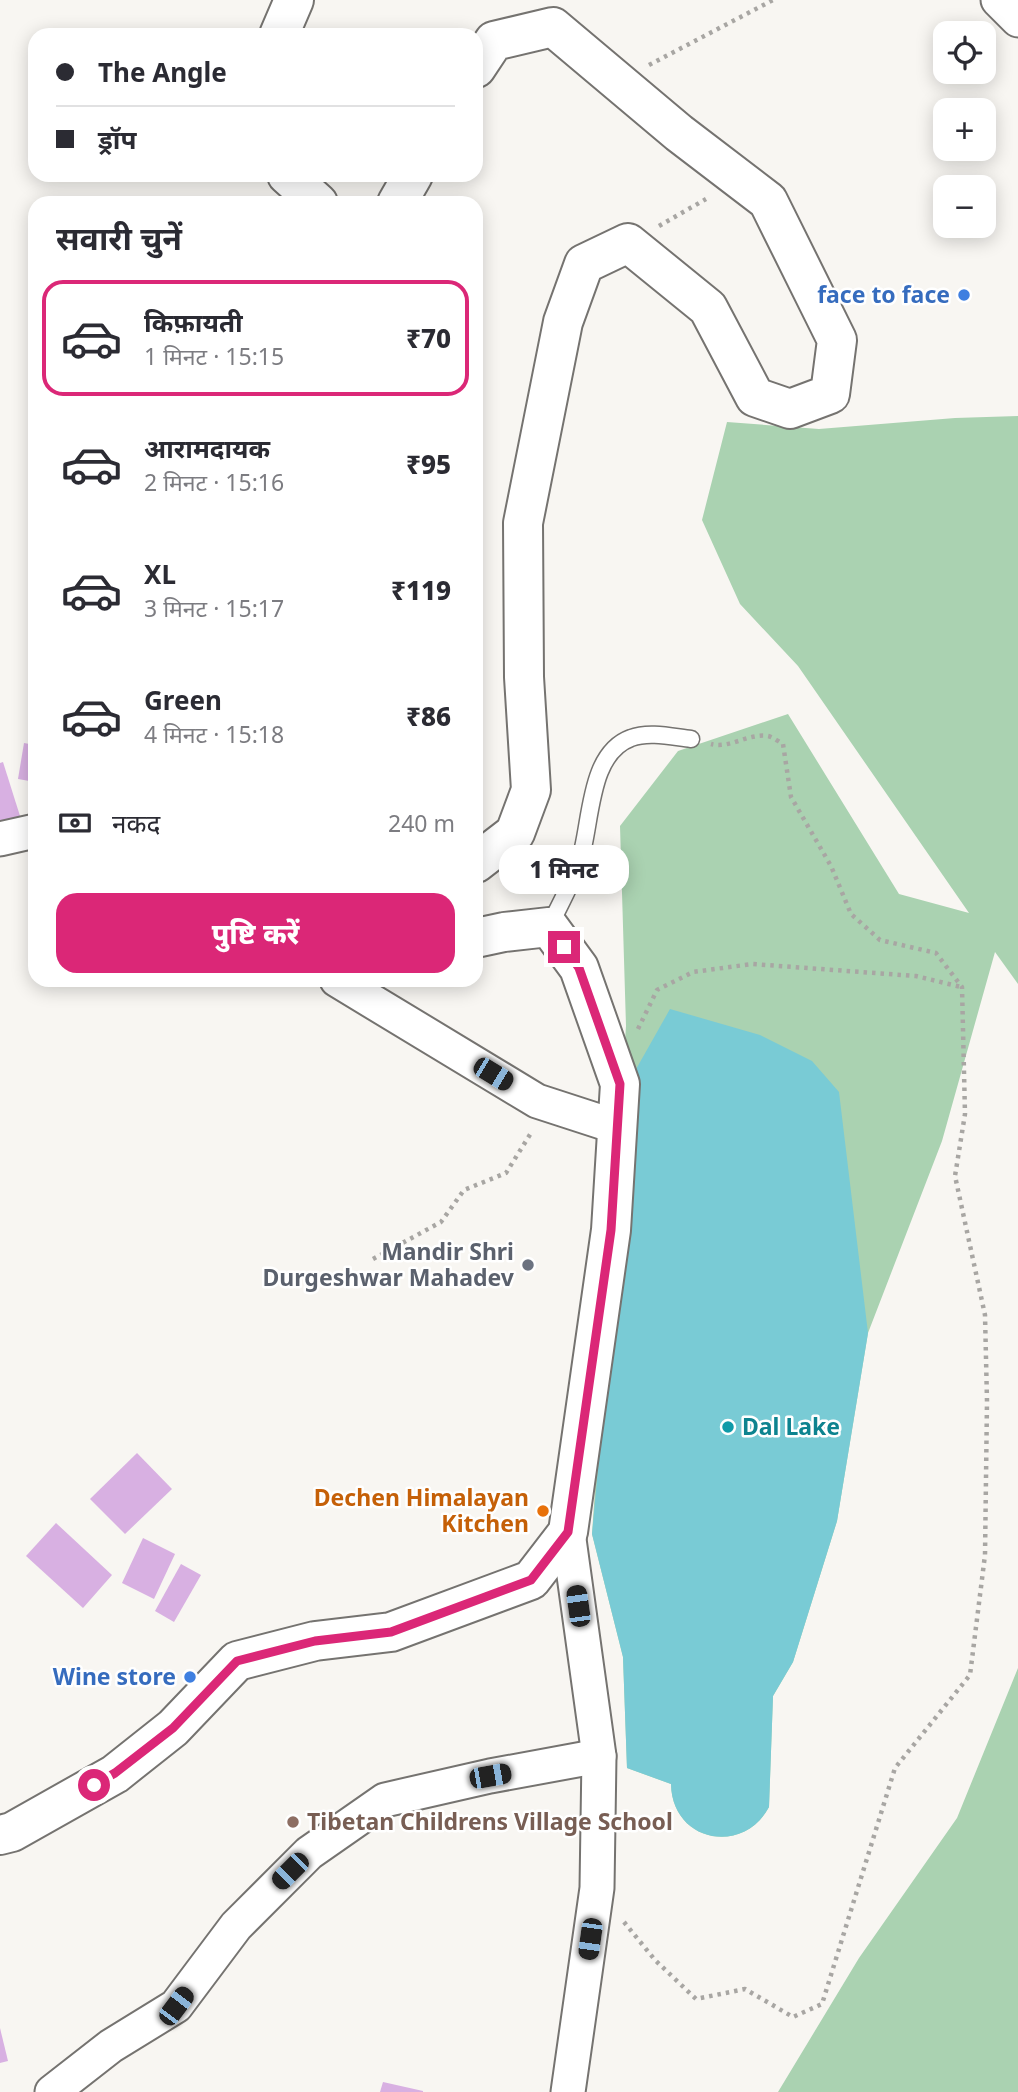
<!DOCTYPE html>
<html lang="hi">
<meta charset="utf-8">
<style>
body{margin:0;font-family:"Noto Sans","Noto Sans Devanagari",sans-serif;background:#f7f7f7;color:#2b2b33;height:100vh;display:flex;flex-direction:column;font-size:26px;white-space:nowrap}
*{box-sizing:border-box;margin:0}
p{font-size:23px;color:#7c7c81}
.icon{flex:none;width:38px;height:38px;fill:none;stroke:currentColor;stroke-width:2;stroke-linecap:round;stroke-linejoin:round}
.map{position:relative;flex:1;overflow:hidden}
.panel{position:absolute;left:28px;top:196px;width:455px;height:791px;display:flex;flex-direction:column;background:#fff;border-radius:21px;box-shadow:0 4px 18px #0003}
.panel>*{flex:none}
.hud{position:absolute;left:28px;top:28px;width:455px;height:154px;border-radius:21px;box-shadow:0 4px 18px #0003;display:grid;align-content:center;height:154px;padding:0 28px;background:#fff}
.tools{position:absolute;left:933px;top:21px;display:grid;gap:14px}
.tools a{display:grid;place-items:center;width:63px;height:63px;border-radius:14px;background:#fff;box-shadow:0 4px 18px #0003;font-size:35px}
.end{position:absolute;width:32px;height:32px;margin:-16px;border:9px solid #db2777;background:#fff;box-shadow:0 0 0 4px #fff}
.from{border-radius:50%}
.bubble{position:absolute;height:49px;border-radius:21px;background:#fff;box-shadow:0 4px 18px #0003;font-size:23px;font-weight:800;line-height:49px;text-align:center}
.car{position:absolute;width:21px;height:42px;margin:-21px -10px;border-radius:9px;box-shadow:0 0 5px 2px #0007;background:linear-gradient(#222 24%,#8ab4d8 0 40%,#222 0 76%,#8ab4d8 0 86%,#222 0)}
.hud b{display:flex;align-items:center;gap:24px;height:66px;font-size:26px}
.hud b+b{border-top:2px solid #e1e1e2}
.hud i{width:18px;height:18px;background:#2b2b33}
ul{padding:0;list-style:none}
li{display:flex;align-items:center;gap:21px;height:116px;margin:0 14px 10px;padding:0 14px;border:4px solid transparent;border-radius:21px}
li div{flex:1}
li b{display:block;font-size:26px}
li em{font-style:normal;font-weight:800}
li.selected{border-color:#db2777}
li>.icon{width:63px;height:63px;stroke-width:1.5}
h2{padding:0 28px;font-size:32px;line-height:84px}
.pay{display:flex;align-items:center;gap:18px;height:77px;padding:0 28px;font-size:26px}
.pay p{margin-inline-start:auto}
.action{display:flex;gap:14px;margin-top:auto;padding:14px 28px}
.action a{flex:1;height:80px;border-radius:21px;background:#db2777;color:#fff;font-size:28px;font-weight:800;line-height:80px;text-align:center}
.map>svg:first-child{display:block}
.green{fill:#aad2b1}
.water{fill:#79cbd5}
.building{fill:#d8b0e2}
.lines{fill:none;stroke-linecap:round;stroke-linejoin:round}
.service-casing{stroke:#757370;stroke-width:19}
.minor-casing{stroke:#757370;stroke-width:37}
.tertiary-casing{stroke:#757370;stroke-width:42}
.path{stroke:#a8a6a3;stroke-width:4.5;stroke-dasharray:3.5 5;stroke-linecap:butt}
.service{stroke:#fff;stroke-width:16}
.minor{stroke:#fff;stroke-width:33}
.tertiary{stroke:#fff;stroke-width:38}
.route{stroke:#db2777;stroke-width:9}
.shop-dot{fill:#3f7fe0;stroke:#fff;stroke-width:2.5}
.worship-dot{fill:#6b7280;stroke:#fff;stroke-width:2.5}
.culture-dot{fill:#0f9aa8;stroke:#fff;stroke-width:2.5}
.food-dot{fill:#e8710a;stroke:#fff;stroke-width:2.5}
.education-dot{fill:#8d6e63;stroke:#fff;stroke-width:2.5}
.labels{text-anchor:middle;stroke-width:5;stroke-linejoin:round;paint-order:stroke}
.shop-label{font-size:23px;font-weight:bold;fill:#366cbe;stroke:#fff;text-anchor:end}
.worship-label{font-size:23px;font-weight:bold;fill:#5b616d;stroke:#fff;text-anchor:end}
.culture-label{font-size:23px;font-weight:bold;fill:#0d838f;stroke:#fff;text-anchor:start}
.food-label{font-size:23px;font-weight:bold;fill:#c56008;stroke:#fff;text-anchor:end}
.education-label{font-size:23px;font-weight:bold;fill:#785e54;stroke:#fff;text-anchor:start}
</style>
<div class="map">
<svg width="1018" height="2092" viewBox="0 0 1018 2092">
<rect width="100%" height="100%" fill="#f8f6f2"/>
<!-- green -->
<g class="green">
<path d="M1018,416V984L995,952L942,1141L868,1333L837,1521L793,1662L773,1696L769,1807C743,1856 672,1842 671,1784L627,1768L623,1657L592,1534L626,1026L620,826L678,751L788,714L899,894L969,913L798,666L740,604L702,520L727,422L819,429L955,418Z"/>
<path d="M1018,1668V2092H778L859,1958L957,1818Z"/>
</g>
<!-- water -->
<path class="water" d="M670,1009L760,1035L812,1061L839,1092L868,1333L837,1521L793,1662L773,1696L769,1807C743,1856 672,1842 671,1784L627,1768L623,1657L592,1534L635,1071Z"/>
<!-- building -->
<g class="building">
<path d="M24,743L35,745V782L18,779Z"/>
<path d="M3,762L20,816L0,822V763Z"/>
<path d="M137,1453L172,1489L125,1534L90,1499Z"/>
<path d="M56,1523L112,1575L83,1608L26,1556Z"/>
<path d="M143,1538L175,1554L154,1599L122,1583Z"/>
<path d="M181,1564L201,1575L174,1622L155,1611Z"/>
<path d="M0,2028L8,2061L0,2063Z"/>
<path d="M383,2082L423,2091V2092H380Z"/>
</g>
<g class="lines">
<!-- service casing -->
<g class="service-casing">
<path id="service" d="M549,927C559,906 571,885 579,863C592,826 587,754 631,738C649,731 673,737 691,739"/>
</g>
<!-- minor casing -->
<g class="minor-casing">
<g id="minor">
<path d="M998,0L1018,20"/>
<path d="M0,839L35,831"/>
<path d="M337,980L537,1101L617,1127"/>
<path d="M568,1532L599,1756L597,1888L568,2092"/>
<path d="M52,2092L111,2046L176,2006L236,1926L309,1853L385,1800L490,1776L599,1756"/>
</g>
</g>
<!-- tertiary casing -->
<g class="tertiary-casing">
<g id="tertiary">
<path d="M279,35L294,0"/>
<path d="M476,68L494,41L553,27L679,133L768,201L837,340L830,394L790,409L755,397L708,308L628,243L584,264L563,322L523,523L524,677L531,790L515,833L476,863"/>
<path d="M287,175L318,203"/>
<path d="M397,203L413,175"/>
<path d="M0,1835L12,1832L115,1774L173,1728L237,1661L315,1641L391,1632L531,1580L568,1532L611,1230L620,1084L579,968L549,927L504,932L476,938"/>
</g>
</g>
<!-- path -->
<g class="path">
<path d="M649,65L773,0"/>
<path d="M659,226L706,199"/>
<path d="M527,866L537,894"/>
<path d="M638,1029L657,990L693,972L752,964L916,976L961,987"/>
<path d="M373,1259L441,1222L464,1190L506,1173L531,1133"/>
<path d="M624,1922L655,1960L696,1999L745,1989L793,2017L822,2004L895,1768L970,1675L985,1555L987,1401L985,1315L955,1176L965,1114L962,987L936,953L880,940L851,914L831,866L791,797L783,744C779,742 773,737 768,736C748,733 730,749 711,744"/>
</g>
<!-- service -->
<use href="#service" class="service"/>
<!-- minor -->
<use href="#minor" class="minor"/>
<!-- tertiary -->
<use href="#tertiary" class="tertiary"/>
</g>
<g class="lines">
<!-- route -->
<path class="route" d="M94,1785L115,1773L173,1728L237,1661L315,1641L391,1632L531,1580L568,1532L611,1230L620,1084L579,968L564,947"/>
</g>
<!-- markers -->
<g class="shop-dot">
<circle cx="964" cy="295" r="7"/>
<circle cx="190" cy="1677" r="7"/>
</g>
<circle class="worship-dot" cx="528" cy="1265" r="7"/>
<circle class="culture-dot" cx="728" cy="1427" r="7"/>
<circle class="food-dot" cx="543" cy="1511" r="7"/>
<circle class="education-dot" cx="293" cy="1822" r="7"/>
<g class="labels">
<!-- shop labels -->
<g class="shop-label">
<text x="950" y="303">face to face</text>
<text x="176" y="1685">Wine store</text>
</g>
<!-- worship labels -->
<g class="worship-label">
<text x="514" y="1260">Mandir Shri<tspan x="514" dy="26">Durgeshwar Mahadev</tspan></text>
</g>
<!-- culture labels -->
<g class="culture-label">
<text x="742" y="1435">Dal Lake</text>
</g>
<!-- food labels -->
<g class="food-label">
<text x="529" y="1506">Dechen Himalayan<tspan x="529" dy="26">Kitchen</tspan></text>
</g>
<!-- education labels -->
<g class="education-label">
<text x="307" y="1830">Tibetan Childrens Village School</text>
</g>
</g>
</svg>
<div class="tools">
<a><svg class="icon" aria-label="locate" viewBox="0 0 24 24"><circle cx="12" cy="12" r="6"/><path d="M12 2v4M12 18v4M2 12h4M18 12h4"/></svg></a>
<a>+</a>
<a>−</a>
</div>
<i class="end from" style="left:94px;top:1785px"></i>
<i class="end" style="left:564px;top:947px"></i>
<div class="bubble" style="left:499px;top:845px;width:130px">1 मिनट</div>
<i class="car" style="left:493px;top:1074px;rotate:121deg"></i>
<i class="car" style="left:578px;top:1606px;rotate:352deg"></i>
<i class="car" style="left:490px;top:1776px;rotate:80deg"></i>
<i class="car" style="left:290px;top:1871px;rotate:225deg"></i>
<i class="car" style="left:590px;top:1939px;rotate:188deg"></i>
<i class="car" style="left:176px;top:2006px;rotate:37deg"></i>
<div class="hud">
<b><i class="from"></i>The Angle</b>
<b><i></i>ड्रॉप</b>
</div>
<section class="panel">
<h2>सवारी चुनें</h2>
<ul>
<li class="selected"><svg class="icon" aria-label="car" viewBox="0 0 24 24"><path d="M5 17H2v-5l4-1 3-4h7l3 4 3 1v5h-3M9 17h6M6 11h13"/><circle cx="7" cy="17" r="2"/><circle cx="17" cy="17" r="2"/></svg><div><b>किफ़ायती</b><p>1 मिनट · 15:15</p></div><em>₹70</em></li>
<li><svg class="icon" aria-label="car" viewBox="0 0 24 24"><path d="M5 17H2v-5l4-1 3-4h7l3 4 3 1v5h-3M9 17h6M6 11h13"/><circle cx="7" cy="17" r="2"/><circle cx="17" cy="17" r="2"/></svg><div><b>आरामदायक</b><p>2 मिनट · 15:16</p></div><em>₹95</em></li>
<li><svg class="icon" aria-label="car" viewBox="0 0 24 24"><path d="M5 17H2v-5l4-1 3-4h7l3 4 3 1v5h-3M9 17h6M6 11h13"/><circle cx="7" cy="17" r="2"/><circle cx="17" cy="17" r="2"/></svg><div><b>XL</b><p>3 मिनट · 15:17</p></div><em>₹119</em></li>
<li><svg class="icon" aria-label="car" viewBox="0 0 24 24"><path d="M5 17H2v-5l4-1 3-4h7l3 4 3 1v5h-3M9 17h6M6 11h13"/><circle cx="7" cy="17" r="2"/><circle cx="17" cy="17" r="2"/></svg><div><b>Green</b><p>4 मिनट · 15:18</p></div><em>₹86</em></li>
</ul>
<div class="pay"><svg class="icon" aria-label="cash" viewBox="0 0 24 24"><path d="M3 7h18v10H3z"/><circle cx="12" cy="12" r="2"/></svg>नकद<p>240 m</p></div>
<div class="action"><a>पुष्टि करें</a></div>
</section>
</div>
